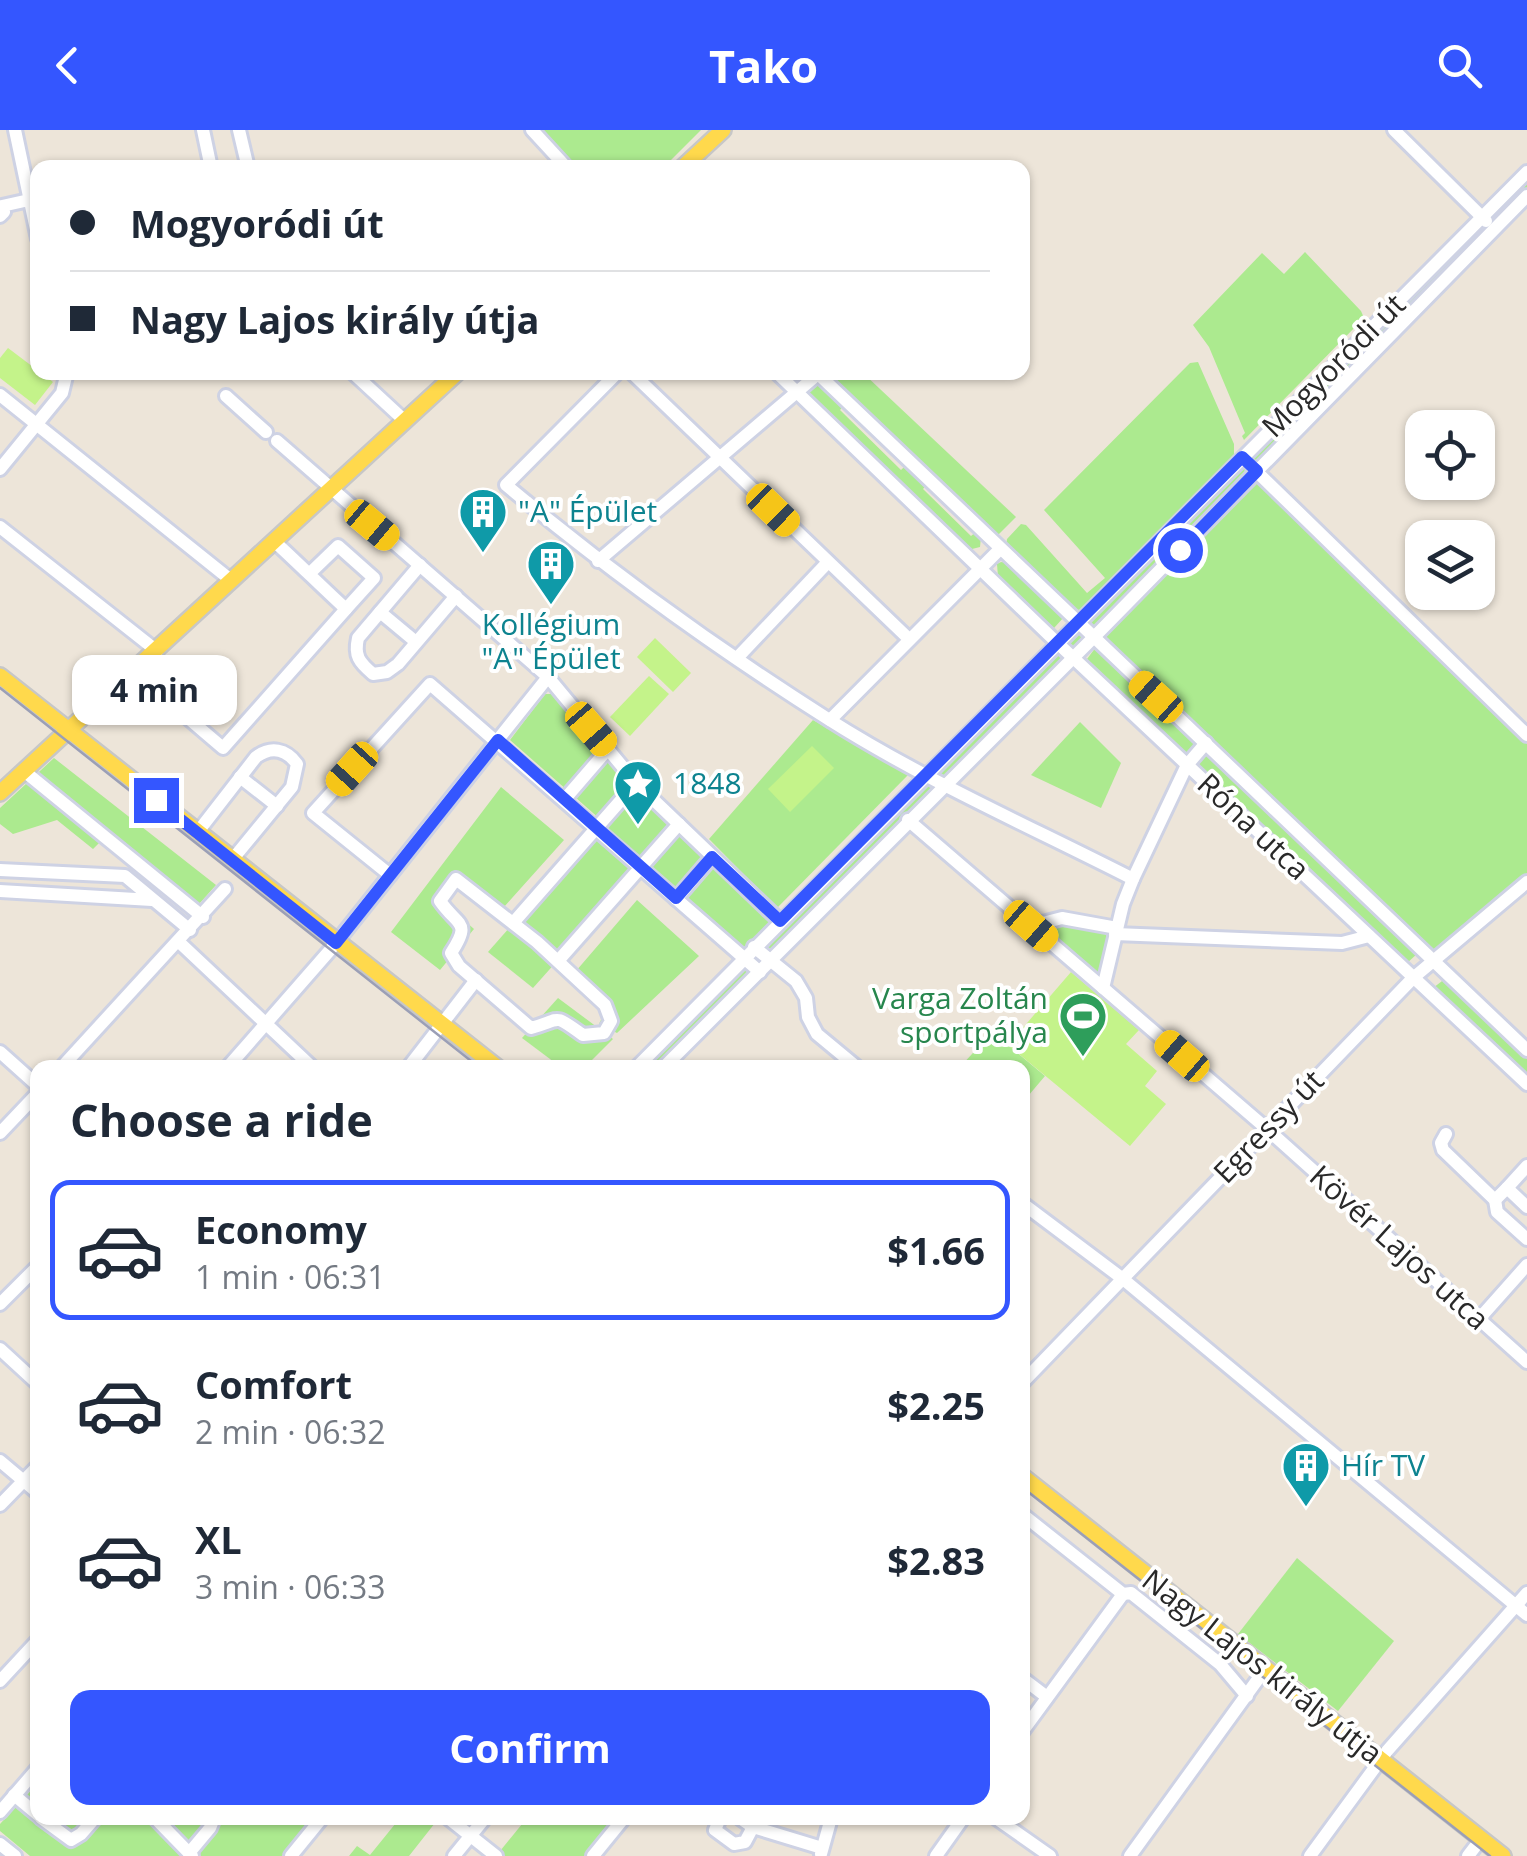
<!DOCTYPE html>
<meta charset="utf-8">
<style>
body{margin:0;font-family:"Open Sans",sans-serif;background:#f6f6f7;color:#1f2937;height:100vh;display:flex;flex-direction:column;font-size:38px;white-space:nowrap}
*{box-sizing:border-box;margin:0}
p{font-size:32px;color:#747a83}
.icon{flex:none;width:55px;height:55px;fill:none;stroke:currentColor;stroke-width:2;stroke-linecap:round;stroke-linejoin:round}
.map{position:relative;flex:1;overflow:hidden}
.sheet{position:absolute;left:30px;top:930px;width:1000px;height:765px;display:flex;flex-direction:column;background:#fff;border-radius:20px;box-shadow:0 2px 8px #0004}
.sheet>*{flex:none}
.guide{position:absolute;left:30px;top:30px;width:1000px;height:220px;border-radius:20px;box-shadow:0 2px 8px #0004;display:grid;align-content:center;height:220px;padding:0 40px;background:#fff}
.fabs{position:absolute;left:1405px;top:280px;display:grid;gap:20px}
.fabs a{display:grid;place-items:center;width:90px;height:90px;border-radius:20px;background:#fff;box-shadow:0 2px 8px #0004;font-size:50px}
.end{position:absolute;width:45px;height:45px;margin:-22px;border:12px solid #3456ff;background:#fff;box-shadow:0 0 0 5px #fff}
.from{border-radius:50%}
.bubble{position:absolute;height:70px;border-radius:20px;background:#fff;box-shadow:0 2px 8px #0004;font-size:32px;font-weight:700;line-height:70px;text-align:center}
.car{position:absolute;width:30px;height:60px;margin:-30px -15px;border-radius:12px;box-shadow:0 0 8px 2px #0007;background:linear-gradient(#f5c518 24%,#345 0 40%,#f5c518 0 76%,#345 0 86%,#f5c518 0)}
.guide b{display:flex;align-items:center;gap:35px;height:95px;font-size:38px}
.guide b+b{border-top:2px solid #e0e1e3}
.guide i{width:25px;height:25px;background:#1f2937}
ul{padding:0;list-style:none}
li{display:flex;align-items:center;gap:30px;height:140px;margin:0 20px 15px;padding:0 20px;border:5px solid transparent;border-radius:20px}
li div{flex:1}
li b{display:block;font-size:38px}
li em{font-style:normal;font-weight:700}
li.selected{border-color:#3456ff}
li>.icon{width:90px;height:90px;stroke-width:1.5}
h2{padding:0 40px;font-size:45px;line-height:120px}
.cta{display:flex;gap:20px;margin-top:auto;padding:20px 40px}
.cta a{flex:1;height:115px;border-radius:20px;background:#3456ff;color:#fff;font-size:40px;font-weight:700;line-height:115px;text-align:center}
header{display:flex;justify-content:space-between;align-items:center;height:130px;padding:0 40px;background:#3456ff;color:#fff;font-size:45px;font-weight:700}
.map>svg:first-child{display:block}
.green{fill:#acea8f}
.pitch{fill:#c4f38a}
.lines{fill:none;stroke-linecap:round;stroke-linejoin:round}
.minor-casing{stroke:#ced2e4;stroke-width:18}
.major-casing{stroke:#c7c7c7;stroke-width:20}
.minor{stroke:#fff;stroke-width:12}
.major{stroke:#ffd94c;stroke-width:15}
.tram{stroke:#9b9fb6;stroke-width:2.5}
.route{stroke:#3456ff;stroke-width:12}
.labels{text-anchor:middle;stroke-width:8;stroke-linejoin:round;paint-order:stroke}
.street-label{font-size:30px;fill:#292929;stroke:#fff}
.culture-label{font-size:30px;fill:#0d838f;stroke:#fff;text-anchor:start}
.leisure-label{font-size:30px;fill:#27864d;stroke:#fff;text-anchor:end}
</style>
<header><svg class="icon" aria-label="back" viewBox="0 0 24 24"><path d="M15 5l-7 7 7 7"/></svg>Tako<svg class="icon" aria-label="search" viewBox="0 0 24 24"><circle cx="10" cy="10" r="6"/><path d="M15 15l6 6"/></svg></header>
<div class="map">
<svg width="1527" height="1726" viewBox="0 0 1527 1726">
<rect width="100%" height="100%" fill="#ede5d9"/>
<!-- green -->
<g class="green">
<path d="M541,0H701L663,38L575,37Z"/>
<path d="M1527,42V66L1257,341L1527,605V752L1434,830L1092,509L663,937L636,938Z"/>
<path d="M1305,122L1361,181L1364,188L1244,310L1242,306L1245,303L1209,217L1193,195L1262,123L1284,144Z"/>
<path d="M1198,232L1234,314V327L1091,474L1080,480L1071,479L1006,416L1007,409L1021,394L1026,395L1087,463L1105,448L1044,380L1190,233Z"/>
<path d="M786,243H814L846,273L840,280L901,340L908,333L928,353L923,359L971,406L976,402L981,407L980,417L972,419L966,415Z"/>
<path d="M824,243H863L1016,387L996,407Z"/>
<path d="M1001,432L1009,433L1064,487L1054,498L998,447L997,434Z"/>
<path d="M1096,517L1418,823L1406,834L1087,529Z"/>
<path d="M545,564H553L631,656L601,690L510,610Z"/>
<path d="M813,590L909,644L777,778L709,709Z"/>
<path d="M1080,592L1121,633L1101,678L1031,645Z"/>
<path d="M54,628L216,755L191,783L102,710L93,719L57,690L13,704L0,694V678Z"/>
<path d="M636,653L679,694L533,858L488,822Z"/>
<path d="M501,657L564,710L504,777L457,750L447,775L474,799L440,840L391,802Z"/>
<path d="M679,697L776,790L743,824L644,737Z"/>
<path d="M637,770L699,826L617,903L599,894L610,871L576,841Z"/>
<path d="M1064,792L1111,803L1101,849L1038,798Z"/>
<path d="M1446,848L1527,926V947L1433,858Z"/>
<path d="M558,868L613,909L585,937L562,938L522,908Z"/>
<path d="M995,899L1009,912L1008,915L1045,946L1023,972L1022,938L960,937Z"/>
<path d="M1297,1428L1394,1511L1338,1581L1238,1504Z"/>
<path d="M37,1654L38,1688H322L291,1726H30L0,1701V1694Z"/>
<path d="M400,1688H428L435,1693L409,1726H349L357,1716L370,1725Z"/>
<path d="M527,1688H624L593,1726H496Z"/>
</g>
<!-- pitch -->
<g class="pitch">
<path d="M8,218L53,252L35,275L0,248V228Z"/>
<path d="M655,508L691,543L673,562L637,527Z"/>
<path d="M649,546L669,564L630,606L610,587Z"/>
<path d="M812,616L834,638L790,682L768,659Z"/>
<path d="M1071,842L1139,900L1126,914L1157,941L1145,956L1166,974L1130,1016L1008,915Z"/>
</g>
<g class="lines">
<!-- minor casing -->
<g class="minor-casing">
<g id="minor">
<path d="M15,0L38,109"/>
<path d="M203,0L211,38"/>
<path d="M239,0L248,38"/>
<path d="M532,0L567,38"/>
<path d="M1394,0L1486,91"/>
<path d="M0,86L4,82L2,76L29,70"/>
<path d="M352,242L405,291"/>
<path d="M618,242L506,355C608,440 716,518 828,589C924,650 1031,697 1133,749"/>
<path d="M631,242L909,509"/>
<path d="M776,242L1050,506L1527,954"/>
<path d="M816,242L1527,920"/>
<path d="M0,265L232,451"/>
<path d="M226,266L266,302"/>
<path d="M277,311L548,547L636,653L780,791"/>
<path d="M1253,338L1527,605"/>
<path d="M0,339L62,263L67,242"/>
<path d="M0,397L157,521"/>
<path d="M275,412C299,434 322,457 346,479L374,448L338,416L309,444"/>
<path d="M598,431L818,244"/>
<path d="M420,435L358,508C354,526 359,532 373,544L387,542L398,534L456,466"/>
<path d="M380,482L416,512"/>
<path d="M738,527L828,432"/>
<path d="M134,542L223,618L346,479"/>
<path d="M830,590L1000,419"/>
<path d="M24,641L203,787"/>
<path d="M240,647L277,676"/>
<path d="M564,670L608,619"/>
<path d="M908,690L1267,999L1527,1232"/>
<path d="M197,703L256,627C271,616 286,619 297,634L292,657L232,730"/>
<path d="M0,740L125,746L190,800"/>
<path d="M390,745L313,683L430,554L760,842"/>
<path d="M456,749L537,812L605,875L611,891L604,903L583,905C552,883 563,889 531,898L459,836L451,823C472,791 458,797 440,771Z"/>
<path d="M0,761L152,770"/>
<path d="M676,769L712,727"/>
<path d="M513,793L636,653"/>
<path d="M1031,796L1062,788L1117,798"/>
<path d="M1115,804L1342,813L1369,806"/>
<path d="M179,812L313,938"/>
<path d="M754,817L796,851L806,868L808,887L817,904L858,938"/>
<path d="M558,831L679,694"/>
<path d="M1103,858L1123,774L1133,749L1187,635L1206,613"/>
<path d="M0,922L38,956"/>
<path d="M61,938L225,759"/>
<path d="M227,938L331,819L548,547"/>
<path d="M408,938L476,850"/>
<path d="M636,938L1527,42"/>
<path d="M663,938L1102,499L1527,66"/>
<path d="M0,1003L38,963"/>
<path d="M1446,1004L1441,1013L1443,1020L1495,1070L1507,1058L1527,1077"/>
<path d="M1507,1058L1527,1036"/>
<path d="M1495,1070L1497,1082L1527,1109"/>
<path d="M1022,1073L1123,1149L1527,1485"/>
<path d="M0,1174L38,1136"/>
<path d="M1479,1189L1527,1135"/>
<path d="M0,1219L38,1254"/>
<path d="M1022,1253L1413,848L1527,752"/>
<path d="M0,1331L38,1363"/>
<path d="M0,1375L38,1336"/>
<path d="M1022,1384L1123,1464L1131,1463L1220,1534L1247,1566"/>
<path d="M1022,1548L1047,1567"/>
<path d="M0,1551L38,1510"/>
<path d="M1022,1602L1123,1464"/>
<path d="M14,1665L38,1685"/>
<path d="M0,1682L38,1638"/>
<path d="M41,1688L71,1710L81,1704L95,1688"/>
<path d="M155,1688L192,1726"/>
<path d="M448,1688L496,1726"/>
<path d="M720,1688L715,1700L734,1714L745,1712L753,1697"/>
<path d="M740,1688L753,1697L822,1718"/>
<path d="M996,1688L1050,1726"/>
<path d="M0,1714L15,1726"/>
<path d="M189,1723L210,1698L214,1688"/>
<path d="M821,1724L831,1688"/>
<path d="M291,1726L322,1688"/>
<path d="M454,1726L485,1688"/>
<path d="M593,1726L624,1688"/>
<path d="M936,1726L963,1688"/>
<path d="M1130,1726L1266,1538"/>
<path d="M1310,1726L1387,1621L1527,1463"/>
<path d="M1468,1726L1481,1709"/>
</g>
</g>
<!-- major casing -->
<g class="major-casing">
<g id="major">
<path d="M682,38L723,0"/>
<path d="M0,546L498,938"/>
<path d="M0,663L458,242"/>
<path d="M1022,1346L1503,1726"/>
</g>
</g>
<!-- minor -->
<use href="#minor" class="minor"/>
<!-- major -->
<use href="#major" class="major"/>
<!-- tram -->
<g class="tram">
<path d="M0,558L480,938"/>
<path d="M1022,1357L1490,1726"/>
</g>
</g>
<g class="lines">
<!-- route -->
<path class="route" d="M156,670L336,813L498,610L676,768L712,727L780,791L1242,327L1257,341L1180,420"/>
</g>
<!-- icons -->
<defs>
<g id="building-pin" transform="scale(2.5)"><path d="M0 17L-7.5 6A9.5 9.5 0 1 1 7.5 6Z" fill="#0f9aa8" stroke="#fff"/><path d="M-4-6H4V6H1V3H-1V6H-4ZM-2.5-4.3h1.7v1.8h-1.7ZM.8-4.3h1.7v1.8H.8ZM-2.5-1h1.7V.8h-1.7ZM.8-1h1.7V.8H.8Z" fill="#fff"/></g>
<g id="sight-pin" transform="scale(2.5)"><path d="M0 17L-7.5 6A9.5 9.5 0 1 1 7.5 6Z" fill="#0f9aa8" stroke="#fff"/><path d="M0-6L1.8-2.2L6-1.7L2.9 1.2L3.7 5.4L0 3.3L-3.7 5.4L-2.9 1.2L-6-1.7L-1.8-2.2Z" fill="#fff"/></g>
<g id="stadium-pin" transform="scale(2.5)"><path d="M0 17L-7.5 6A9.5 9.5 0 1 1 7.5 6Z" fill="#2e9e5b" stroke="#fff"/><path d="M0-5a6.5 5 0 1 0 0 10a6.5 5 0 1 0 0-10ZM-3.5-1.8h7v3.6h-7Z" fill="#fff"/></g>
</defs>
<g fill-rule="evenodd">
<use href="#building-pin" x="483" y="382"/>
<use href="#building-pin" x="551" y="434"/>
<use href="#sight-pin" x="638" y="654"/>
<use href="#stadium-pin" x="1083" y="886"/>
<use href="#building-pin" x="1306" y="1336"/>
</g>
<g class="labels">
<!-- street labels -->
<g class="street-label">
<text transform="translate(1334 236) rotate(-45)" y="10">Mogyoródi út</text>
<text transform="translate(1253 697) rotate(43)" y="10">Róna utca</text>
<text transform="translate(1269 997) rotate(-46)" y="10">Egressy út</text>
<text transform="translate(1399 1118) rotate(42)" y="10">Kövér Lajos utca</text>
<text transform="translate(1262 1537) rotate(38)" y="10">Nagy Lajos király útja</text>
</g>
<!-- culture labels -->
<g class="culture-label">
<text x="518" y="392">"A" Épület</text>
<text x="551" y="505" text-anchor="middle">Kollégium<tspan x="551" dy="34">"A" Épület</tspan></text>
<text x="673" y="664">1848</text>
<text x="1341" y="1346">Hír TV</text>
</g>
<!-- leisure labels -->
<g class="leisure-label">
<text x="1048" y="879">Varga Zoltán<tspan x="1048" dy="34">sportpálya</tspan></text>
</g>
</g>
</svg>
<div class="fabs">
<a><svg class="icon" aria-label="locate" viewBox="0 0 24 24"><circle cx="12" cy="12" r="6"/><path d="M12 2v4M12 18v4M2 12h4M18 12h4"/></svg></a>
<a><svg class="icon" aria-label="layers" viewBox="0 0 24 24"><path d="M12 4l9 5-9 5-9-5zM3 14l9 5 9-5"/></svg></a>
</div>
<i class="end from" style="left:1180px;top:420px"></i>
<i class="end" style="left:156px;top:670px"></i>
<div class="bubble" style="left:72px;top:525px;width:165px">4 min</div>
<i class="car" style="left:773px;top:380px;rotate:134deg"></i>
<i class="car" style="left:372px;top:395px;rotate:130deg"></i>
<i class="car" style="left:1156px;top:567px;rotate:312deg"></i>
<i class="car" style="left:591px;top:599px;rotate:139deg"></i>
<i class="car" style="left:352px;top:639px;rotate:222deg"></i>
<i class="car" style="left:1031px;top:796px;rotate:131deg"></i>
<i class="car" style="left:1182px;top:926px;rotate:311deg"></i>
<div class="guide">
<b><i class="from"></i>Mogyoródi út</b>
<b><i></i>Nagy Lajos király útja</b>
</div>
<section class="sheet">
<h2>Choose a ride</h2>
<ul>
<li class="selected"><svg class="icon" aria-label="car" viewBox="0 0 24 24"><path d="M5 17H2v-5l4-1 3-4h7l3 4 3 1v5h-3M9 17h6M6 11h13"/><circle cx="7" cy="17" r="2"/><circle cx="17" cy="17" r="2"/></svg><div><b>Economy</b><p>1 min · 06:31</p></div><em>$1.66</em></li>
<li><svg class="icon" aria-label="car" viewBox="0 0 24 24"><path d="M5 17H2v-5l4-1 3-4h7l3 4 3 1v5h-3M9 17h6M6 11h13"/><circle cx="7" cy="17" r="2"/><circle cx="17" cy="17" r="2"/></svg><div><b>Comfort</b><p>2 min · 06:32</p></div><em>$2.25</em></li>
<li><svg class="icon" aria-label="car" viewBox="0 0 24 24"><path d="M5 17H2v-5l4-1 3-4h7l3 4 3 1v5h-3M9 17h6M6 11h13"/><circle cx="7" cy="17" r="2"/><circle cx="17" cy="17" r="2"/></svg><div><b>XL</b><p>3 min · 06:33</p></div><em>$2.83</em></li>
</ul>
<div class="cta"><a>Confirm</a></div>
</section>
</div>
